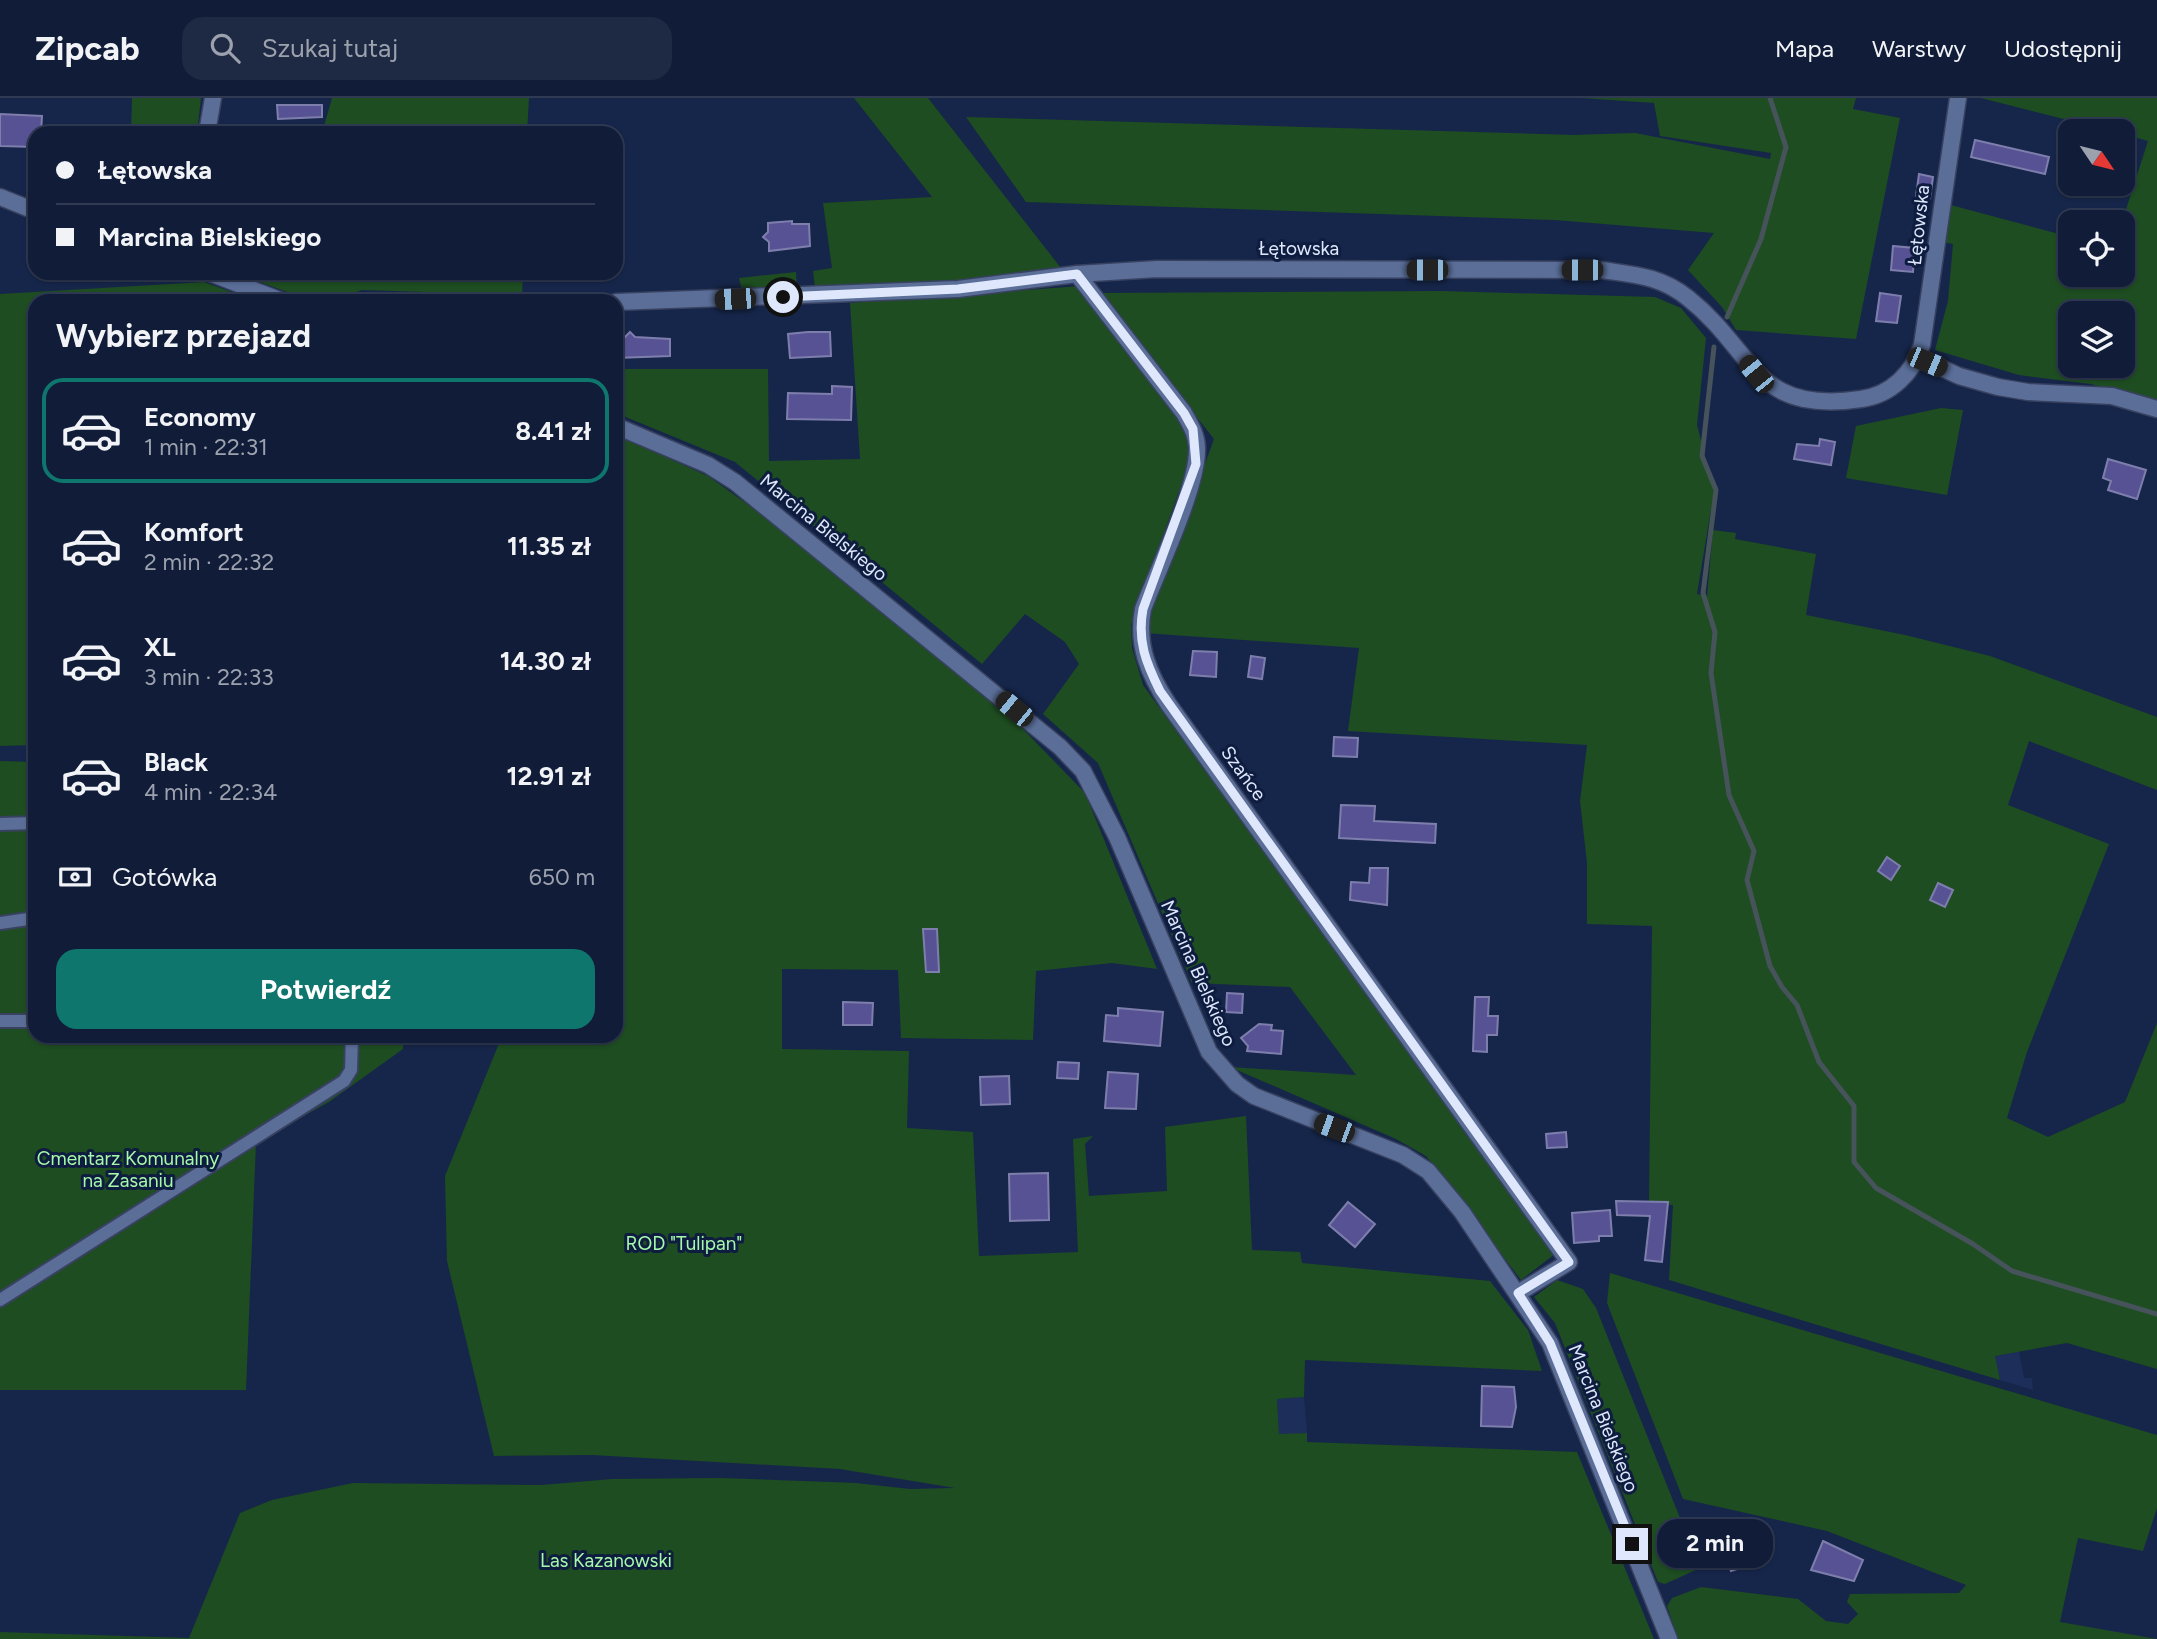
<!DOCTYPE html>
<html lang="pl">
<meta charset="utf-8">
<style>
body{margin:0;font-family:Figtree,sans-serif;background:#1e2943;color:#f1f3f6;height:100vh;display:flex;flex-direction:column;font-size:26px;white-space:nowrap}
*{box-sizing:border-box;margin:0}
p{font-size:23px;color:#9ca1ae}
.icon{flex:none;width:38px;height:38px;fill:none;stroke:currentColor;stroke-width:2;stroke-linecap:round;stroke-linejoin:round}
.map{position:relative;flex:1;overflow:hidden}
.sheet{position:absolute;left:28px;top:196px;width:595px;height:749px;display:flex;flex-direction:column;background:#101c38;border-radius:21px;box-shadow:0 2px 5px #0004,0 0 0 2px #303a53}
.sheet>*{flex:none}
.banner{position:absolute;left:28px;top:28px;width:595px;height:154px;border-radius:21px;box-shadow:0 2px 5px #0004,0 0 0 2px #303a53;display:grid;align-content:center;height:154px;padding:0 28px;background:#101c38}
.needle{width:46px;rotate:125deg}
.controls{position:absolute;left:2058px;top:21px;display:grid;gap:14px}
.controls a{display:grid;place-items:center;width:77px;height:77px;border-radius:14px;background:#101c38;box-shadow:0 2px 5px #0004,0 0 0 2px #303a53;font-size:35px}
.end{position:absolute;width:32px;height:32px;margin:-16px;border:9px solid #dee7fb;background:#111;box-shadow:0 0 0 4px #111}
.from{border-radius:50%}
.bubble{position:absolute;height:49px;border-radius:21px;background:#101c38;box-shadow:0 2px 5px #0004,0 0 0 2px #303a53;font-size:23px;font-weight:700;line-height:49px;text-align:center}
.car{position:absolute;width:21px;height:42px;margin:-21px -10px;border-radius:9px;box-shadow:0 0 5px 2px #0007;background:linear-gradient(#222 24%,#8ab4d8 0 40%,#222 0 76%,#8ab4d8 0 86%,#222 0)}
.banner b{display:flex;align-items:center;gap:24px;height:66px;font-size:26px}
.banner b+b{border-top:2px solid #303a53}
.banner i{width:18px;height:18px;background:#f1f3f6}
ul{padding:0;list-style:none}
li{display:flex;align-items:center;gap:21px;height:105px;margin:0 14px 10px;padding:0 14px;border:4px solid transparent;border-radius:21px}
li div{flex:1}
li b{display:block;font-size:26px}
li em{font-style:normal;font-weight:700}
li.on{border-color:#0f766e}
li>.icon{width:63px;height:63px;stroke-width:1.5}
h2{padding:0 28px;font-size:32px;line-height:84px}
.pay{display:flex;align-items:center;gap:18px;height:77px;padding:0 28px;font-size:26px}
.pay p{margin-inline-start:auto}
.button{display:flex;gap:14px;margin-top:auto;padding:14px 28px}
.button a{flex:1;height:80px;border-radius:21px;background:#0f766e;color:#fff;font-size:28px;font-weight:700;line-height:80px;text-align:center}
header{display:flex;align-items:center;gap:42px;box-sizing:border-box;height:98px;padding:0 35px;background:#101c38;border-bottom:2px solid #303a53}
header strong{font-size:33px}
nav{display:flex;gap:38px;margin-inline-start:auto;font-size:24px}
.search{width:490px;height:63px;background:#1e2943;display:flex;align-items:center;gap:18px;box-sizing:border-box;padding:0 24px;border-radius:21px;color:#9ca1ae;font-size:26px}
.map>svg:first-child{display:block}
.built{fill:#1c2e59}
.green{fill:#1e4d21;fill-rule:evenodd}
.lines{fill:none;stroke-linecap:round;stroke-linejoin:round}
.stream{stroke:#46535a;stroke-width:5}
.building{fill:#575294;stroke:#7e7eac;stroke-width:2}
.pedestrian-casing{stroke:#384160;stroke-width:16}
.minor-casing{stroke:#384160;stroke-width:19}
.pedestrian{stroke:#5a6e98;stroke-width:12}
.minor{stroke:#5a6e98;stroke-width:16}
.route{stroke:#dee7fb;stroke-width:9}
.labels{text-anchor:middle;stroke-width:6;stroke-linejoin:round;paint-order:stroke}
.street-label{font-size:19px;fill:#dee7fb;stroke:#0d1c3f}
.park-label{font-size:19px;fill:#a7f9a9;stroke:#0d1c3f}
</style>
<header>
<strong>Zipcab</strong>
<div class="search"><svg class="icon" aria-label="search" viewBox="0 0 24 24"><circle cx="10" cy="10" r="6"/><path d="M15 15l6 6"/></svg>Szukaj tutaj</div>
<nav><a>Mapa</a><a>Warstwy</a><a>Udostępnij</a></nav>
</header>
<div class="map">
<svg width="2157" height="1541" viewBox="0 0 2157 1541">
<rect width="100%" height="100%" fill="#16264a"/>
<!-- built -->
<g class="built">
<path d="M2019,1253L2024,1280H2032L2033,1292L2000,1282L1994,1258Z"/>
<path d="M1304,1299L1307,1335L1279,1337L1277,1301Z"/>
</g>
<!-- green -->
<g class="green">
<path d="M132,0H201L197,35H131Z"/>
<path d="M332,0H529L527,35H322Z"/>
<path d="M854,0H928L1061,170L997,180L815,190L813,173L832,170L823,105L932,99Z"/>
<path d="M1582,0H1856L1853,11L1900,20L1856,241L1736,232L1722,209L1688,172L1714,135L1555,122L1026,104L966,19L1573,37L1635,35L1770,61L1771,55L1660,38L1654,5Z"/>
<path d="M1981,0H2157V306L2091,286L2019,277L1935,252L1948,203L1953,146L1943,144L1947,106L2070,139V177H2123L2122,124L2148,43L2123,36V33H2111ZM2070,215H2123V268H2070Z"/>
<path d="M796,174L797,191L742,193L739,180Z"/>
<path d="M236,175H259L282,184L285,175H523L522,197L362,192L332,203H312Z"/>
<path d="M204,184L256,203H35V647L0,648V196Z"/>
<path d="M1081,188L1180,322C1190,338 1192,349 1188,368L1131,527L1132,550L1143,587L1555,1156L1521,1182L1426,1058L1396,1041L1230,969L1356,977L1290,889L1192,885L1098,665L1043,616L1079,566L1065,544L1025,516L982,566L735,364L616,315V271H768L769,363L860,361L850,205Z"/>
<path d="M1441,193L1655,199L1681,210L1706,240L1697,327L1714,393L1697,496L1707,498L1713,432L1736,435L1735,441L1816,456L1806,517L1905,537L1990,558L2157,619V692L2029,643L2008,707L2109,746L2027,954L2007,1020L2048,1039L2125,1004L2157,925V1271L2067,1245L1995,1258L2000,1282L1669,1182L1673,1107L1649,1105L1652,828L1587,826V765L1580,703L1587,647L1348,633L1359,550L1144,535L1214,341L1099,195Z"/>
<path d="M1941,310L1963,312L1947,397L1846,380L1856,328Z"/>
<path d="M616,337L708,378L757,413L994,601L1085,695L1157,871L1112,865L1036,873L1033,942L901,940L898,872L782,871V951L909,953L907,1030L973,1034L979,1158L1078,1154L1073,1041L1093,1038L1085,1046L1089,1098L1167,1093L1165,1029L1246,1018L1252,1152L1300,1154L1302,1165L1490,1183L1528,1232L1542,1273L1305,1262L1304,1299L1277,1301L1279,1336L1307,1335V1344L1577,1354L1654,1541H0V1534L189,1540L240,1415L272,1402L353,1385L542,1387L612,1381L720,1380L856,1385L910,1391L955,1390L840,1371L592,1357L494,1358L447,1163L445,1078L502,938H616Z"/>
<path d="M0,663L32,664L27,730L35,731V938H403V951L329,1004L256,1044L246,1292H0Z"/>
<path d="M1610,1175L2157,1337V1410L2143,1453L2078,1440L2060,1524L2157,1541H1678L1667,1508L1672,1500L1701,1489L1798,1501L1826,1523L1848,1526L1858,1516L1847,1504L1850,1496L1959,1495L1966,1487L1827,1433L1683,1401L1607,1205Z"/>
<path d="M1557,1182L1583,1191L1596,1210L1700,1470L1665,1486L1658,1484L1555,1225L1534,1199Z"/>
</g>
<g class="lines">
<!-- stream -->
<g class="stream">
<path d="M1727,219L1761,141L1786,49L1770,0"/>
<path d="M1714,249L1702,358L1716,392L1703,495L1715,534L1711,575L1729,697L1754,753L1747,782L1770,868L1782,889L1797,907L1819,964L1854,1008V1064L1876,1090L1973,1146L2012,1173L2157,1216"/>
</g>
</g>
<!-- building -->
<g class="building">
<path d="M277,7H322V19L278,21Z"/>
<path d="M0,16L42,18L41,35H35V49L0,48Z"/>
<path d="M1975,42L2049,59L2045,76L1971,59Z"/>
<path d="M1919,76L1933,79L1930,100L1916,98Z"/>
<path d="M792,123V126H809L810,148L769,153V144L763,139L768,134V125Z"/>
<path d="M1893,148L1915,150L1913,174L1891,172Z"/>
<path d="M1880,195L1901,198L1897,225L1876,223Z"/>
<path d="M630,234L635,239L670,241V258L616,260V243H621Z"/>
<path d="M808,234H830L831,258L790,260L788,236Z"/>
<path d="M832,288L852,289L851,322L787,321L788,295L832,296Z"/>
<path d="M1820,341L1835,344L1831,367L1794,361L1797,346L1819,348Z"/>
<path d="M2108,361L2146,372L2137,401L2108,392L2111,383L2103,380Z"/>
<path d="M1193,553L1217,554L1216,579L1190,577Z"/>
<path d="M1251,558L1265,560L1262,581L1248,579Z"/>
<path d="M1334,639L1358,640L1357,659L1333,658Z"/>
<path d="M1341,707L1375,708L1374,723L1436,726L1435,745L1339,740Z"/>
<path d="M1887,759L1900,768L1891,782L1878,773Z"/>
<path d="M1370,770H1388L1387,807L1350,802L1351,784L1369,785Z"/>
<path d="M1938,785L1953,792L1945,809L1930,802Z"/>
<path d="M923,831H937L939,874H926Z"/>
<path d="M1227,895L1243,896L1242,915L1226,914Z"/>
<path d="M1475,899H1489L1488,918H1498L1497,937H1487V954L1473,953Z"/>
<path d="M843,904L873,905L872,927H843Z"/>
<path d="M1118,910L1163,914L1160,948L1104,943L1106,917L1118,918Z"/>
<path d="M1259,926L1272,927L1271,932L1283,933L1281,956L1247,953L1248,948L1241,940Z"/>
<path d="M1058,964L1079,965L1078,981L1057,980Z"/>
<path d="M1108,974L1138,976L1136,1011L1105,1010Z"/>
<path d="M1009,978L1010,1006L981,1007L980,979Z"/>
<path d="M1566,1034L1567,1049L1547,1050L1546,1036Z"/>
<path d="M1048,1075L1049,1122L1010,1123L1009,1076Z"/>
<path d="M1616,1103L1668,1104L1662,1164L1645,1162L1650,1118L1617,1117Z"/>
<path d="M1348,1104L1375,1126L1355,1149L1329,1127Z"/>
<path d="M1610,1112L1612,1138H1599V1143L1574,1145L1572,1115Z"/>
<path d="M1482,1288L1514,1289L1516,1309L1512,1329L1481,1328Z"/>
<path d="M1748,1436L1758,1464L1731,1473L1721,1445Z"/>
<path d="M1823,1443L1863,1462L1854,1483L1811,1472Z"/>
</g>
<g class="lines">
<!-- pedestrian casing -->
<g class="pedestrian-casing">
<g id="pedestrian">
<path d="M0,726L35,725"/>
<path d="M0,825L35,820"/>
<path d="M0,923H35"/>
<path d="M0,1202L344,983L351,972L352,938"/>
</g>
</g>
<!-- minor casing -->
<g class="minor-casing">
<g id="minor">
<path d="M207,35L213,0"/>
<path d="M0,99L35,113"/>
<path d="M210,175L282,203"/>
<path d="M1077,176L1184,315C1190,326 1197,337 1197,350C1198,389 1158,471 1143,511C1136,547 1149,577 1169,607L1569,1164L1518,1195"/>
<path d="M616,204L958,191L1077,176L1157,171L1602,172C1636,177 1660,178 1688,200C1756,254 1753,317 1861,301C1891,297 1913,275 1922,247L1958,0"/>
<path d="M1918,259L1959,278L1998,289L2028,294L2112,298L2157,311"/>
<path d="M616,328L708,367L735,384L1060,649L1083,673L1117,739L1209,954L1237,986L1254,998L1403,1057L1428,1073L1462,1114L1550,1245L1669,1541"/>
</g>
</g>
<!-- pedestrian -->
<use href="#pedestrian" class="pedestrian"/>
<!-- minor -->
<use href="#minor" class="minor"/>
</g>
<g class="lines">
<!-- route -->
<path class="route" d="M783,199L958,191L1077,176L1184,315L1193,331L1196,366L1143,511C1137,543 1146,565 1160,593L1569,1164L1518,1195L1550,1245L1632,1446"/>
</g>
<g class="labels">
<!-- street labels -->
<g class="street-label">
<text transform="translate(1918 127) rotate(-84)" y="7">Łętowska</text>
<text x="1299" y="157">Łętowska</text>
<text transform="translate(824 429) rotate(39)" y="7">Marcina Bielskiego</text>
<text transform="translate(1244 675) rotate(54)" y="7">Szańce</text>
<text transform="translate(1199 875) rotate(66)" y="7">Marcina Bielskiego</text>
<text transform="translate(1604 1320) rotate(68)" y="7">Marcina Bielskiego</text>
</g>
<!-- park labels -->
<g class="park-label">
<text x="128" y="1067">Cmentarz Komunalny<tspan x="128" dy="22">na Zasaniu</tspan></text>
<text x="684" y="1152">ROD "Tulipan"</text>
<text x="606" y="1469">Las Kazanowski</text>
</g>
</g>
</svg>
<div class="controls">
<a><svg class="needle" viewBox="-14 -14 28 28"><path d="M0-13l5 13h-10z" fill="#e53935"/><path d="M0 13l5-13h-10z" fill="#9ca1ae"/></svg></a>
<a><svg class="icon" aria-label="locate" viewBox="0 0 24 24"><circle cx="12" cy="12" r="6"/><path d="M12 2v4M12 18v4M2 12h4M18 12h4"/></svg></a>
<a><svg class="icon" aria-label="layers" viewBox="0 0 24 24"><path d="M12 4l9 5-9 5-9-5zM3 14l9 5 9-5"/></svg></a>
</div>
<i class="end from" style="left:783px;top:199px"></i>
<i class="end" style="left:1632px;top:1446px"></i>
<div class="bubble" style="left:1657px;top:1421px;width:116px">2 min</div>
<i class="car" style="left:1427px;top:172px;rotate:270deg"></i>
<i class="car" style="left:1582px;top:172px;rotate:270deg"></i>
<i class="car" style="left:735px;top:201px;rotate:268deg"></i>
<i class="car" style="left:1927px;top:264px;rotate:113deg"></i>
<i class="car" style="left:1756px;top:276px;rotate:321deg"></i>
<i class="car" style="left:1014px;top:611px;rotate:309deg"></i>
<i class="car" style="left:1334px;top:1030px;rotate:290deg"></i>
<div class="banner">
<b><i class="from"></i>Łętowska</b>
<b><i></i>Marcina Bielskiego</b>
</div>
<section class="sheet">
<h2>Wybierz przejazd</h2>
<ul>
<li class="on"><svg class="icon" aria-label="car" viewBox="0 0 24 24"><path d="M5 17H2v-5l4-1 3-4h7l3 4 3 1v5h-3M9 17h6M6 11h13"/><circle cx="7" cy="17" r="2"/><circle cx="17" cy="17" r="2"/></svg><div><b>Economy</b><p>1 min · 22:31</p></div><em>8.41 zł</em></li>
<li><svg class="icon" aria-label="car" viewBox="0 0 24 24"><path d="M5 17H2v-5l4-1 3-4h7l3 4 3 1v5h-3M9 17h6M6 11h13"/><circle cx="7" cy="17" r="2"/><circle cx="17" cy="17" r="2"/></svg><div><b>Komfort</b><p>2 min · 22:32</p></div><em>11.35 zł</em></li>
<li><svg class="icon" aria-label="car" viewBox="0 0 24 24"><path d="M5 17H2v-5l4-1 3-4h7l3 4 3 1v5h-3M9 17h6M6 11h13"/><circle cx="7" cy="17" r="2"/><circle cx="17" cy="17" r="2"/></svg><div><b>XL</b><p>3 min · 22:33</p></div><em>14.30 zł</em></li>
<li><svg class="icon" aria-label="car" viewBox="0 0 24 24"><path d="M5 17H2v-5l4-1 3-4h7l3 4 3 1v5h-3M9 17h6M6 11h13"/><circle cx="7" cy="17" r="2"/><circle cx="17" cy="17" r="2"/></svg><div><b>Black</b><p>4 min · 22:34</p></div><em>12.91 zł</em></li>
</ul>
<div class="pay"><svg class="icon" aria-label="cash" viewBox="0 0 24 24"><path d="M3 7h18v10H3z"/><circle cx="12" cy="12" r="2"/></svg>Gotówka<p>650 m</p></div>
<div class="button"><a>Potwierdź</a></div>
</section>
</div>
